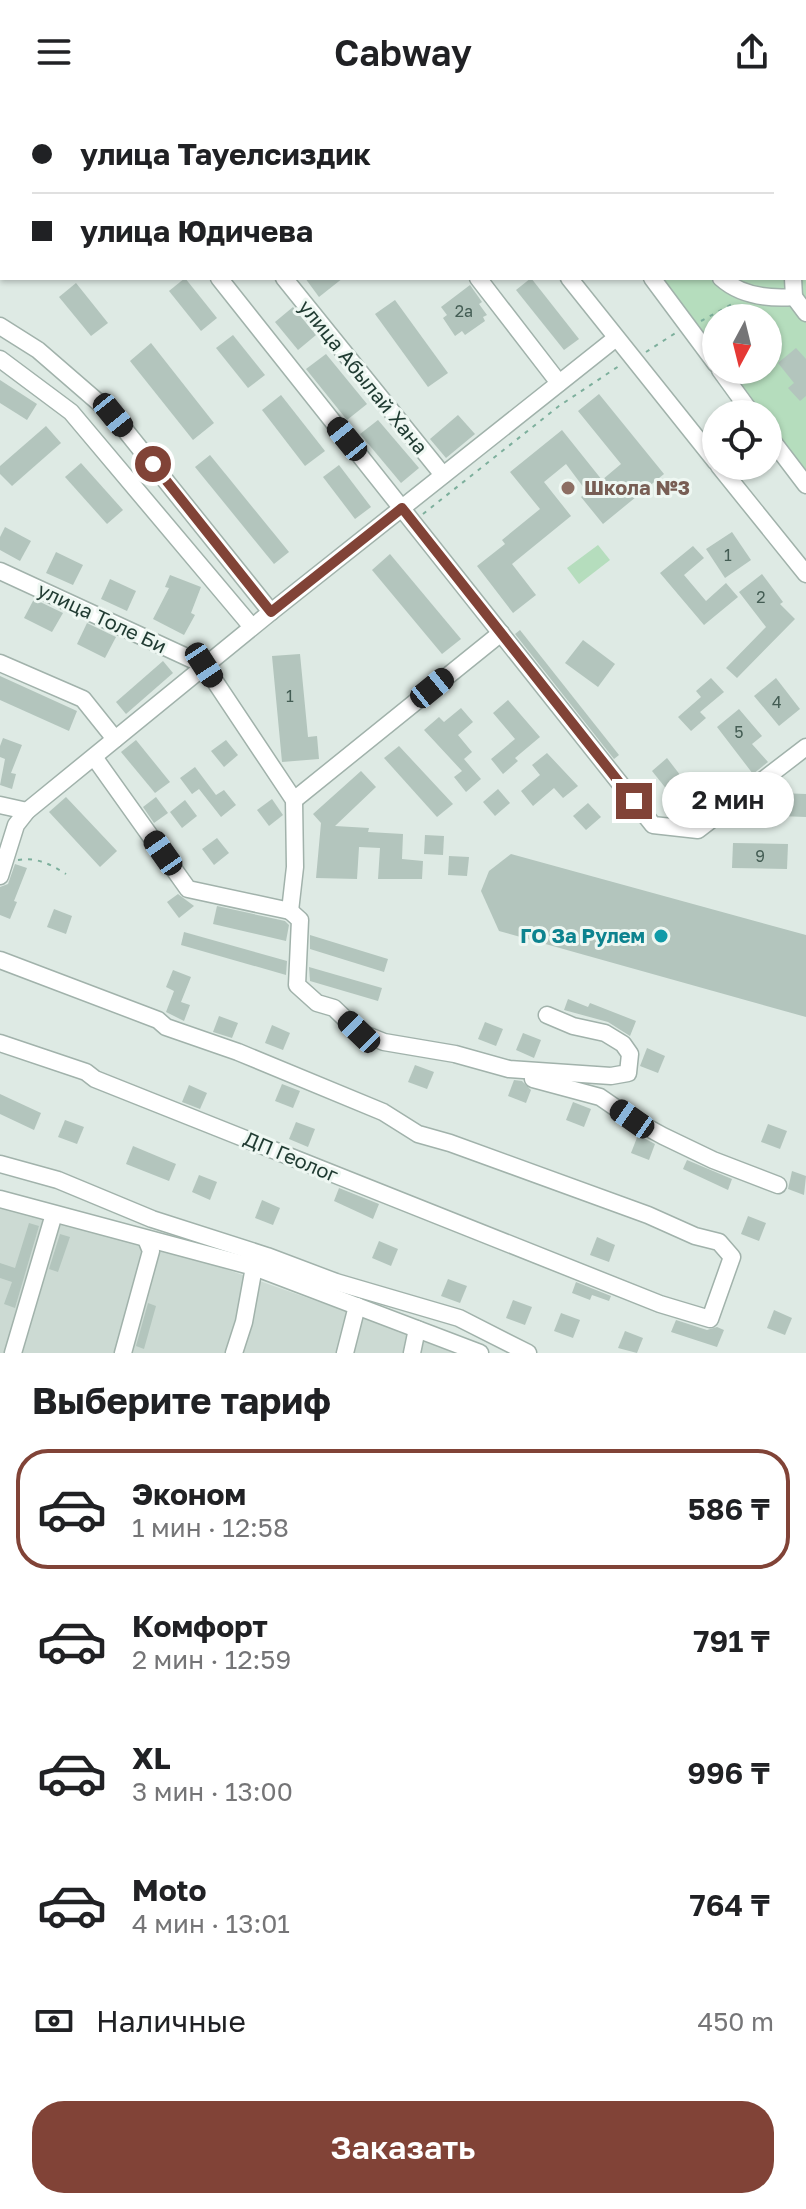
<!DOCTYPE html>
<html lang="ru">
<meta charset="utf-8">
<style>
body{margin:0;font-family:"Golos Text",sans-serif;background:#f2f2f2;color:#202124;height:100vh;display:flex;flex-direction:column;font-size:30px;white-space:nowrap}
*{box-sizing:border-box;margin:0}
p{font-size:26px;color:#757577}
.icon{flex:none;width:44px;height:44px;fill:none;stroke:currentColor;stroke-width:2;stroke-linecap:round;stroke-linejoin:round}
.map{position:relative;height:1249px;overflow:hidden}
.drawer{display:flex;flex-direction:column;background:#fff;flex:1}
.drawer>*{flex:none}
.top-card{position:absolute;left:0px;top:0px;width:806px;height:176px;box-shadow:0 2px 6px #0004;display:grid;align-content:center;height:176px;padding:0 32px;background:#fff}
.needle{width:52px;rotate:187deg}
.buttons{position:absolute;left:702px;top:200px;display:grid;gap:16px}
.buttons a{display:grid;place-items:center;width:80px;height:80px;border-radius:50%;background:#fff;box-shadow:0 2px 6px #0004;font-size:40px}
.end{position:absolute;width:36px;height:36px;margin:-18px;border:10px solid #814337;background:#fff;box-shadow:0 0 0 4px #fff}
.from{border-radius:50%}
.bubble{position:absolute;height:56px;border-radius:28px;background:#fff;box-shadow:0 2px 6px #0004;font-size:26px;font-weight:600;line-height:56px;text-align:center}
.car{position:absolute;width:24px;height:48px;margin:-24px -12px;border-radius:10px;box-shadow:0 0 6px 2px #0007;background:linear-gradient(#222 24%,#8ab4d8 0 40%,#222 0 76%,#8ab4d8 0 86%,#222 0)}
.top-card b{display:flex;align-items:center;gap:28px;height:76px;font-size:30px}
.top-card b+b{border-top:2px solid #e0e0e0}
.top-card i{width:20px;height:20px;background:#202124}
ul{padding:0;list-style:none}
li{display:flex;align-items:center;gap:24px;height:120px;margin:0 16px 12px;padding:0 16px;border:4px solid transparent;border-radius:32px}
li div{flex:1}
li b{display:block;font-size:30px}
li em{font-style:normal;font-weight:600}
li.on{border-color:#814337}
li>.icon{width:72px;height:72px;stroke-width:1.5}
h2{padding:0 32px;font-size:36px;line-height:96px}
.pay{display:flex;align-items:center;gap:20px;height:88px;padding:0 32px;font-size:30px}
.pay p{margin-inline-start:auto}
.primary-button{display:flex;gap:16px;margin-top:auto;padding:16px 32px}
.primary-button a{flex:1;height:92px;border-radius:32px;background:#814337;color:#fff;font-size:32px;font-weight:600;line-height:92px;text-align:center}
header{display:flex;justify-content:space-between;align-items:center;height:104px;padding:0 32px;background:#fff;font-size:36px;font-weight:600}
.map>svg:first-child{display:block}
.built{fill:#ccdad3}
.green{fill:#b5ddbd;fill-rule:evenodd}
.building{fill:#b3c5bd}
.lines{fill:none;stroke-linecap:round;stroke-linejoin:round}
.minor-casing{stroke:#a1b2ab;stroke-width:19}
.path{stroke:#7daf9c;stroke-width:2;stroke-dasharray:4 6;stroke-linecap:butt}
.minor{stroke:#fff;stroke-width:16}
.route{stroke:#814337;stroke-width:10}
.education-dot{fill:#8d6e63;stroke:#eef7f2;stroke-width:3}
.culture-dot{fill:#0f9aa8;stroke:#eef7f2;stroke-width:3}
.labels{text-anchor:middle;stroke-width:6;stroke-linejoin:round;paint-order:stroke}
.number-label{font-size:16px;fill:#445d54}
.street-label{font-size:20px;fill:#1f3a31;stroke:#eef7f2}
.education-label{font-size:20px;font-weight:bold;fill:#785e54;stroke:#eef7f2;text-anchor:start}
.culture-label{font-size:20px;font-weight:bold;fill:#0d838f;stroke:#eef7f2;text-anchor:end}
</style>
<header><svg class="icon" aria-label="menu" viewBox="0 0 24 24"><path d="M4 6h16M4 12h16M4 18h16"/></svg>Cabway<svg class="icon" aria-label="share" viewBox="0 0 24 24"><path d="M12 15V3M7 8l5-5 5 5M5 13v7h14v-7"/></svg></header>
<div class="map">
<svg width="806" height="1249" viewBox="0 0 806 1249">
<rect width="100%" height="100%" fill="#deeae4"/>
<!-- built -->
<path class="built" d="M0,1089L44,1101L464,1249H0Z"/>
<!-- green -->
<g class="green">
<path d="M515,0H806V387L768,337V310H748L645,174H804V2ZM716,214H768V266H716Z"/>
<path d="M598,441L610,456L579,480L567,464Z"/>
</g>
<!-- building -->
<g class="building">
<path d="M185,174L217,214L201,227L169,187Z"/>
<path d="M305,174H343L319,193Z"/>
<path d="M531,174L579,235L564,246L516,186Z"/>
<path d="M76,179L108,219L91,232L59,193Z"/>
<path d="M470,181L482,198L479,200L487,211L483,213L485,217L465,231L462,227L455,232L443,214L447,211L441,203Z"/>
<path d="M395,196L448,269L428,283L375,210Z"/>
<path d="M293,203L316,231L298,246L275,218Z"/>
<path d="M233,231L265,271L248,284L216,244Z"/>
<path d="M151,239L214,319L193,336L130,257Z"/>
<path d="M796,244L806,255V292L800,297L788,284L794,279L778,259Z"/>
<path d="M326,250L367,300L347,316L306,265Z"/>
<path d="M0,276L37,300L27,316L0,299Z"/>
<path d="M599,290L664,370L603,420L581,393L587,388L566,360L544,378L571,412L512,460L536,491L513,509L477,462L505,440L502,436L540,405L510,368L562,326L602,376L621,360L578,307Z"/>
<path d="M281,291L325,347L305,362L262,306Z"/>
<path d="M458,311L475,330L446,354L430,335Z"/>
<path d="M378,316L419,364L401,379L360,330Z"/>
<path d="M46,322L61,339L12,382L0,370V362Z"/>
<path d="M210,351L289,448L274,460L195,363Z"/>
<path d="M81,359L123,406L107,420L65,373Z"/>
<path d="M339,361L371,403L355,415L323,373Z"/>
<path d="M5,423L31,437L20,457L0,446V433Z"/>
<path d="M732,428L751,456L725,474L706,445Z"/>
<path d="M693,442L704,454L684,471L706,497L726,479L738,493L704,521L660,469Z"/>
<path d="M56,448L83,461L73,481L46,469Z"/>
<path d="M390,450L461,535L442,550L372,466Z"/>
<path d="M762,470L783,498L780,500L795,515L737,574L726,564L766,523L739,488Z"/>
<path d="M170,471L201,483L191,509L195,511L184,531L153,515L169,484L165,483Z"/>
<path d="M110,475L136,487L127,507L101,495Z"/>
<path d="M34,495L63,509L52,528L24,514Z"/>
<path d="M87,519L116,533L105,554L77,540Z"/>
<path d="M520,526L619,651L614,655L515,530Z"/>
<path d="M583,536L615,560L598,583L565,559Z"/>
<path d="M300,550L308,633L317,632L319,655L282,658L272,552Z"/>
<path d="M163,557L173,569L126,610L116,598Z"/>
<path d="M0,572L77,607L69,627L0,596Z"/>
<path d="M711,574L724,588L700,608L706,614L691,627L678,613L701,593L696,587Z"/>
<path d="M776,574L800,605L779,622L754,592Z"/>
<path d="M508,596L540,633L515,654L518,657L503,670L491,655L515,635L493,609Z"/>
<path d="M461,604L473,618L458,631L472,648L464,655L481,675L466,688L454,673L462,667L424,626L439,613L444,618Z"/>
<path d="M739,605L762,632L752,640L768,658L753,670L717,623Z"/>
<path d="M3,634L22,641L11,669L16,670L12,685L0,681L5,655L0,653V642Z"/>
<path d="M136,636L170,678L155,689L121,648Z"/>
<path d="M226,636L238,651L224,663L211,647Z"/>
<path d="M399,642L453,700L437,713L384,654Z"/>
<path d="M547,649L578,682L563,694L554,684L533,702L521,687L540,671L532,661Z"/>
<path d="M667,654L694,689L680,702L652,667Z"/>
<path d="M195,663L216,691L224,686L236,701L221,713L199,685L192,690L180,674Z"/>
<path d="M361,667L376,683L335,722L369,724L368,728L403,730L402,755L423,757L422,775H378L380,744L359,743L357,775L316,774L321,719L313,710Z"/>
<path d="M498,685L510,699L495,712L483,698Z"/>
<path d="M779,689L806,690V713L779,712Z"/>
<path d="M66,693L117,747L100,763L49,708Z"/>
<path d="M156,693L168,709L154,719L143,703Z"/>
<path d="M272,695L283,711L269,722L257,706Z"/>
<path d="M185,696L197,712L182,724L170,708Z"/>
<path d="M588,699L601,713L586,726L573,712Z"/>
<path d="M425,731L444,732L443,751L424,750Z"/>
<path d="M217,734L229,749L214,761L202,745Z"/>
<path d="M733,739L788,740L787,765L732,764Z"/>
<path d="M511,750L806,831V913L499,827L481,787L489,767Z"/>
<path d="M449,752L469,753L467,772L448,771Z"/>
<path d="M15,760L27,764L14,797L17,798L10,815L0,811V783L8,780Z"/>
<path d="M178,790L194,802L179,814L167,798Z"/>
<path d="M217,802L285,817L289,821L286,837L213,820Z"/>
<path d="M54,805L72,812L66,830L47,823Z"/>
<path d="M184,828L287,857L286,871L181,841Z"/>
<path d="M310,831L388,855L384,868L310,845Z"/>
<path d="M309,863L382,884L378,897L310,877Z"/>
<path d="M173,866L191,873L181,898L190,901L184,917L166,908L174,887L166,883Z"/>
<path d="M568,895L588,903L590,899L636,917L630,932L608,918L564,906Z"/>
<path d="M219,912L238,919L232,934L213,928Z"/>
<path d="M485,918L503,925L496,942L478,935Z"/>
<path d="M272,921L290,929L283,946L265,939Z"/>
<path d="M523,929L541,936L534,954L516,946Z"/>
<path d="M647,944L665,952L658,969L640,962Z"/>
<path d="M415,961L434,968L427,985L408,978Z"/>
<path d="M514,976L522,977L531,986L526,999L508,992Z"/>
<path d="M282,980L300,987L293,1004L275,997Z"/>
<path d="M189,981L207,989L200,1005L182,998Z"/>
<path d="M0,990L41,1009L34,1026L0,1010Z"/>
<path d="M573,998L591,1005L584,1023L566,1016Z"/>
<path d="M65,1016L84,1023L77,1040L58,1033Z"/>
<path d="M296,1018L315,1025L308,1043L289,1035Z"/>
<path d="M768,1020L787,1027L780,1045L761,1038Z"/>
<path d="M638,1031L655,1040L649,1056L631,1049Z"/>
<path d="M133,1042L176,1060L169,1077L126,1060Z"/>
<path d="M687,1056L732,1075L728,1086L683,1065Z"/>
<path d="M792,1067L806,1072L804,1091L788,1085Z"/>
<path d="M199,1071L217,1078L210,1096L192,1088Z"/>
<path d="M339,1084L379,1100L373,1115L334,1097Z"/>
<path d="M262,1096L280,1104L273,1121L255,1114Z"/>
<path d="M748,1112L766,1119L759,1137L741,1130Z"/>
<path d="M29,1119L39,1122L15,1204L4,1200L12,1178L0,1174V1159L15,1164Z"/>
<path d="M60,1130L70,1133L58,1168L49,1165Z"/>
<path d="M597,1133L615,1141L609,1158L590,1151Z"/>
<path d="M379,1137L398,1145L391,1162L372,1154Z"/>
<path d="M448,1175L467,1182L460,1199L441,1192Z"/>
<path d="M576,1178L611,1192L609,1197L592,1191L590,1196L572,1189Z"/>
<path d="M513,1196L532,1203L525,1221L506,1214Z"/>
<path d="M148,1199L156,1202L144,1245L136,1242Z"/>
<path d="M774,1206L792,1214L785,1231L767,1224Z"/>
<path d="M561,1209L580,1216L573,1234L554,1227Z"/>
<path d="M676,1216L707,1226L717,1223L724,1226L717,1243L671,1228Z"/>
<path d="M625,1227L643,1234L637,1249L618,1244Z"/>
</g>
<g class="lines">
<!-- minor casing -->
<g class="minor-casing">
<g id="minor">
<path d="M80,0L82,2"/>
<path d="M144,0L146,2"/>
<path d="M345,0L347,2"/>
<path d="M433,0L435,2"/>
<path d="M521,0L522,2"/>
<path d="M623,0L625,2"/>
<path d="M644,0L646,2"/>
<path d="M219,174L653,721L698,726L806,643"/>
<path d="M284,174L443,371"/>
<path d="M478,174L559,279"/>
<path d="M569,174L716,358"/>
<path d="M652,174L716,260"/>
<path d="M721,174C741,192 767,195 794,193L793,174"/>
<path d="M794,193L806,209"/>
<path d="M0,222L38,246L113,311L271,508"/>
<path d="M0,255L71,308L252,523"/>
<path d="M720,266L752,310"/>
<path d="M768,331L806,381"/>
<path d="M719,362L806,470"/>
<path d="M0,467L204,561L294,696L295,763L290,807L188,785L94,653"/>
<path d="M0,559L83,595L115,635"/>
<path d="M294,696L501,529"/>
<path d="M0,701L27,707"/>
<path d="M0,772L16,721L27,707L271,508L616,234"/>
<path d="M290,807L300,816L297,881L317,899L334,904L359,928L384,938L455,950L509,965L611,972L628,969L630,950L623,940L605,929L573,922L547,911"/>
<path d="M0,856L158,916L166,923L238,948L383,1008L418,1030L450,1039L648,1111L695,1132L719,1138L732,1153L710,1215L660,1200L95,975L86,968L0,939"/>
<path d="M533,975L600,993L632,1015L663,1032L713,1056L778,1081"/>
<path d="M0,1060L58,1076L152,1115L267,1152L336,1178L459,1214L528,1249"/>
<path d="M0,1095L254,1163L480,1249"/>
<path d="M13,1249L54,1110"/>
<path d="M123,1249L151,1147L146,1135"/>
<path d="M234,1249L244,1218L254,1163"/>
<path d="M345,1249L357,1202"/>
<path d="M412,1249L417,1225"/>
</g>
</g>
<!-- path -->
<g class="path">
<path d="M701,217L734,199"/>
<path d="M646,248L677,228"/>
<path d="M423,410L559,302L622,260"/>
<path d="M18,756C37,753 50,760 66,770"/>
</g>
<!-- minor -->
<use href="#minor" class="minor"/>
</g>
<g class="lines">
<!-- route -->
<path class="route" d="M153,360L271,508L402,404L634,697"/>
</g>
<!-- markers -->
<circle class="education-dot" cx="568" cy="384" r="8"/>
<circle class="culture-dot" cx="661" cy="832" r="8"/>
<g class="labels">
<!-- number labels -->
<g class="number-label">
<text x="464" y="213">2а</text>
<text x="728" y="457">1</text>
<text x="761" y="499">2</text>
<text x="290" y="598">1</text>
<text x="777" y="604">4</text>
<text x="739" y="634">5</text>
<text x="760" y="758">9</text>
</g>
<!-- street labels -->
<g class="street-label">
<text transform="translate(363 273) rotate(51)" y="7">улица Абылай Хана</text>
<text transform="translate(102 514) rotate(25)" y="7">улица Толе Би</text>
<text transform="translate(291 1053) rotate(23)" y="7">ДП Геолог</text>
</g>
<!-- education labels -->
<g class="education-label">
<text x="584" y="391">Школа №3</text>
</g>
<!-- culture labels -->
<g class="culture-label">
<text x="645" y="839">ГО За Рулем</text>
</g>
</g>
</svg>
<div class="buttons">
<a><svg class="needle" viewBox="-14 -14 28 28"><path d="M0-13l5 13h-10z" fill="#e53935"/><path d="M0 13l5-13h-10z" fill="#757577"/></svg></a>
<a><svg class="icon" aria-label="locate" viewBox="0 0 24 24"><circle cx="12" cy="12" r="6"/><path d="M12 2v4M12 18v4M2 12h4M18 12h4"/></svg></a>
</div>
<i class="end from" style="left:153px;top:360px"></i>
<i class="end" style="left:634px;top:697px"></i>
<div class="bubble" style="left:662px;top:668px;width:132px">2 мин</div>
<i class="car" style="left:113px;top:311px;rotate:141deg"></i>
<i class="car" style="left:347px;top:335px;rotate:321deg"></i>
<i class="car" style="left:204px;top:561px;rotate:147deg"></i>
<i class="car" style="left:432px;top:584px;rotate:51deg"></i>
<i class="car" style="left:163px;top:749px;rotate:325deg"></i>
<i class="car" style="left:359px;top:928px;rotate:314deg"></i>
<i class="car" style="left:632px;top:1015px;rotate:305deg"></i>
<div class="top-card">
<b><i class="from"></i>улица Тауелсиздик</b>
<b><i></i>улица Юдичева</b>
</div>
</div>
<section class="drawer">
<h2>Выберите тариф</h2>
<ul>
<li class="on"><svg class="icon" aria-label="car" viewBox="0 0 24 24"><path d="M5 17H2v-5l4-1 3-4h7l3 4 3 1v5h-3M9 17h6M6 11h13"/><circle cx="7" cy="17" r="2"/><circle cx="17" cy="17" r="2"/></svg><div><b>Эконом</b><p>1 мин · 12:58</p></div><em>586 ₸</em></li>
<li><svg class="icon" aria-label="car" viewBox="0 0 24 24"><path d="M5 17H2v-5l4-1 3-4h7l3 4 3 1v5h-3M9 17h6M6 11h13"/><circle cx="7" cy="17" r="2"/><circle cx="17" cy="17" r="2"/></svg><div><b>Комфорт</b><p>2 мин · 12:59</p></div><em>791 ₸</em></li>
<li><svg class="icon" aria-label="car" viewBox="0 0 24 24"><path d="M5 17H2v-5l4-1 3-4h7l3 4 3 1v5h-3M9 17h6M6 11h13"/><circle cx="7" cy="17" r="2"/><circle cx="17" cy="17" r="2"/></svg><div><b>XL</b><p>3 мин · 13:00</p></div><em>996 ₸</em></li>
<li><svg class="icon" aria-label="car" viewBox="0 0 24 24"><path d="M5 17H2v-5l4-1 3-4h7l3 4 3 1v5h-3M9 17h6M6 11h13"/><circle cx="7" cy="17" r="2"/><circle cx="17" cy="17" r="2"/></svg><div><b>Moto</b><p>4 мин · 13:01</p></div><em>764 ₸</em></li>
</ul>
<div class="pay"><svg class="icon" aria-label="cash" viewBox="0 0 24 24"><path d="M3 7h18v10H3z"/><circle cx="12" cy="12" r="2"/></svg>Наличные<p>450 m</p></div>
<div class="primary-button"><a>Заказать</a></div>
</section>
